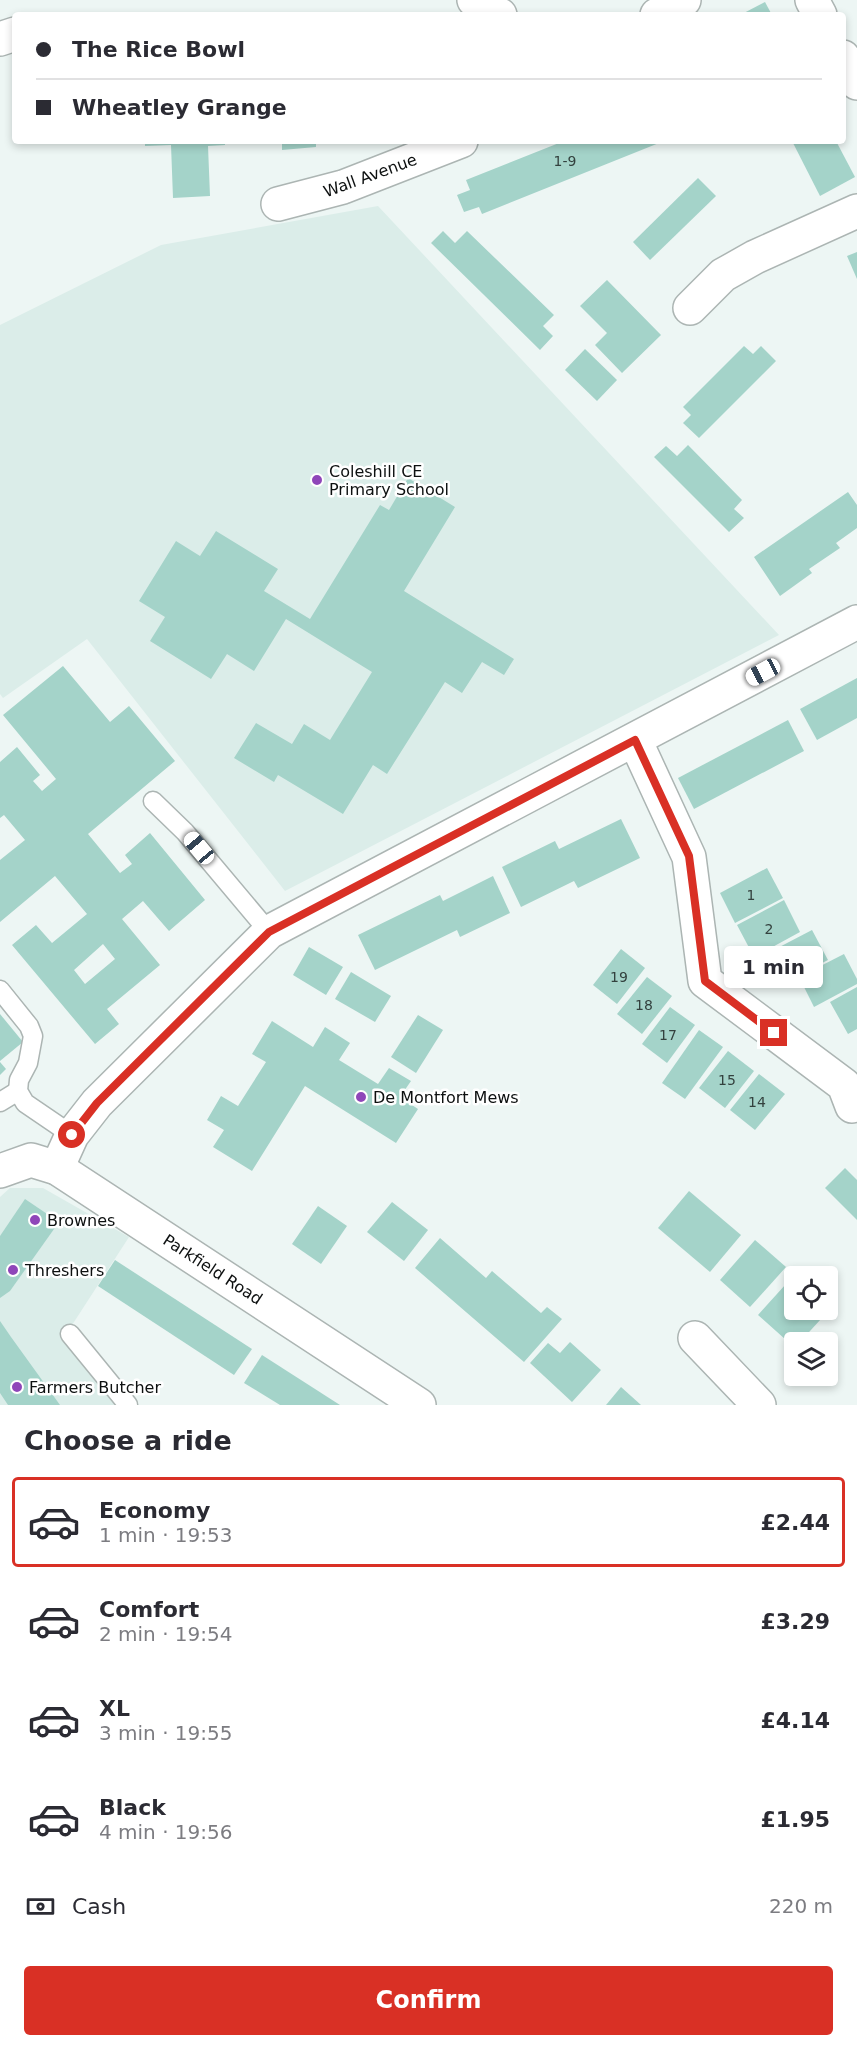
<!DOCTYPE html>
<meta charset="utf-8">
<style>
body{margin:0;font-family:"DejaVu Sans",sans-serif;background:#f7f7f7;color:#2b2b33;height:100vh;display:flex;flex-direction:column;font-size:22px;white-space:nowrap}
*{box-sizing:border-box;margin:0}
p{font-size:20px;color:#7c7c81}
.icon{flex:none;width:33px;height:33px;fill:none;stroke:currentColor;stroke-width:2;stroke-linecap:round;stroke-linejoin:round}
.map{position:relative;height:1405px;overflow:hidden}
.panel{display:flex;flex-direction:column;background:#fff;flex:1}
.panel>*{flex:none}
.hud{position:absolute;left:12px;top:12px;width:834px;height:132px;border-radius:6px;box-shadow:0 3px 9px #0003;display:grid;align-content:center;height:132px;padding:0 24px;background:#fff}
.tools{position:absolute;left:784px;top:1266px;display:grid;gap:12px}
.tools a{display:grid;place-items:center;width:54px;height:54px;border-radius:6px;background:#fff;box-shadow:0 3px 9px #0003;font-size:30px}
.end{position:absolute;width:27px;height:27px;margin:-14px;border:8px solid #d93025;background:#fff;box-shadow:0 0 0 3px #fff}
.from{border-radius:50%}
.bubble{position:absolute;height:42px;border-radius:6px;background:#fff;box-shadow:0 3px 9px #0003;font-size:20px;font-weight:700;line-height:42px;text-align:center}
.car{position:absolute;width:18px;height:36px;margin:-18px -9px;border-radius:8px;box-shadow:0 0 4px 2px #0007;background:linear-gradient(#fff 24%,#345 0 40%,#fff 0 76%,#345 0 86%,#fff 0)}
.hud b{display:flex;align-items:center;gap:21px;height:57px;font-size:22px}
.hud b+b{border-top:2px solid #e1e1e2}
.hud i{width:15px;height:15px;background:#2b2b33}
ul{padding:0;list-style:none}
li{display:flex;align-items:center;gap:18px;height:90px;margin:0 12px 9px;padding:0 12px;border:3px solid transparent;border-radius:6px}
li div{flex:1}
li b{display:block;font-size:22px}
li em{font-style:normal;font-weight:700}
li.selected{border-color:#d93025}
li>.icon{width:54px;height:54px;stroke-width:1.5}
h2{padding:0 24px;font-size:27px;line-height:72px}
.pay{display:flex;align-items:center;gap:15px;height:66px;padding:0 24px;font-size:22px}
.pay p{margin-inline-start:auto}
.cta{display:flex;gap:12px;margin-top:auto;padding:12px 24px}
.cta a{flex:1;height:69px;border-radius:6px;background:#d93025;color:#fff;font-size:24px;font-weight:700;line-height:69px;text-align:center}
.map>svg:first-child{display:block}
.built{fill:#dbede9}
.building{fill:#a4d3c9;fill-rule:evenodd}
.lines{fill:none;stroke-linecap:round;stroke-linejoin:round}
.service-casing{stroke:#acb5b3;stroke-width:21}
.minor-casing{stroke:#acb5b3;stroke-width:36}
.tertiary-casing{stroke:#acb5b3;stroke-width:36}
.service{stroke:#fff;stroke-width:18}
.minor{stroke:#fff;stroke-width:33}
.tertiary{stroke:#fff;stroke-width:33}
.route{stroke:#d93025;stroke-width:8}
.poi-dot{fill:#8f46b9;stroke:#fff;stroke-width:2}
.labels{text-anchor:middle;stroke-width:5;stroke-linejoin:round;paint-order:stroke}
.number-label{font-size:14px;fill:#33413e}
.street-label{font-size:16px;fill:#0d1010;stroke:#fff}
.poi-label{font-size:16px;fill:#0d1010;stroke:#fff;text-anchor:start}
</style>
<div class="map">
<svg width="857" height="1405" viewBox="0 0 857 1405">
<rect width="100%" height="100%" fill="#edf6f4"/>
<!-- built -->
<g class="built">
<path d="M378,206L779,635L285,891L87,639L3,698L0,694V325L161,245Z"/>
<path d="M10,1188H43L129,1237L63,1339L118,1405H0V1197Z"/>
</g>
<!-- building -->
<g class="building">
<path d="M765,2L772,15H740Z"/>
<path d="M145,141H225V145L208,146L210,196L173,198L171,145L145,146Z"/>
<path d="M282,141H316V147L282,150Z"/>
<path d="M564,141H664L482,214L479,207L464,212L457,195L470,190L466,180Z"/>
<path d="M792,141H836L855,177L820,196Z"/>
<path d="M698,178L716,196L650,260L633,242Z"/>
<path d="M443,231L455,243L467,231L554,315L543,326L553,336L540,350L431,243Z"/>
<path d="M857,252V279L847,256Z"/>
<path d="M607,280L661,335L622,373L595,345L607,333L580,306Z"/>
<path d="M744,346L753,354L761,346L776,361L699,438L683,423L691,415L683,407Z"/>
<path d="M585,349L617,380L597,401L565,370Z"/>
<path d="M688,445L742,500L734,509L744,518L729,532L654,457L666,446L677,456Z"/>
<path d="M408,478L455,507L404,591L514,659L504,675L482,662L462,693L445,682L387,774L373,765L343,814L278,775L274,782L234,758L256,723L292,744L304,724L330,740L372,672L286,619L254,671L227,654L211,679L150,641L165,617L139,601L176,541L200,556L216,531L278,569L264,591L310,619L380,505L389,510Z"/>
<path d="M848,492L857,505V528L836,543L840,548L809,569L812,573L780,596L754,557Z"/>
<path d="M63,666L110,722L129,706L175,761L88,834L120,873L132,864L125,855L150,833L205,900L169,931L143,901L122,919L160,965L107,1009L119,1024L95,1044L12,945L36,925L52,943L87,914L55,876L0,922V860L25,840L4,815L0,818V762L17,747L40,775L33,781L42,791L56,779L3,715ZM103,944L115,959L85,984L74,970Z"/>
<path d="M857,678V718L817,740L800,709Z"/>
<path d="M788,720L804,751L694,809L678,778Z"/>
<path d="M621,819L640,858L578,888L574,881L521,907L502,867L555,841L559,849Z"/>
<path d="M767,868L783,898L735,923L720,893Z"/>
<path d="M493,876L510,913L460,937L457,930L375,970L358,935L440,895L443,901Z"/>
<path d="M784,900L800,932L754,957L737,925Z"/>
<path d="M812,930L828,960L781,984L766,954Z"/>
<path d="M309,947L343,967L326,995L293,975Z"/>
<path d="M621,949L645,968L617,1004L593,985Z"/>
<path d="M844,954L857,979V984L814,1007L799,977Z"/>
<path d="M351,972L391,996L375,1022L335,999Z"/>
<path d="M647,977L672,996L642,1034L617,1014Z"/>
<path d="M857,987V1029L848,1034L830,1002Z"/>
<path d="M670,1007L695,1025L667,1063L642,1044Z"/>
<path d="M0,1014L23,1042L0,1061Z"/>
<path d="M418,1015L443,1030L416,1073L391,1057Z"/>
<path d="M272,1021L313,1047L325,1027L350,1043L339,1060L378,1084L389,1068L411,1081L400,1097L418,1109L396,1143L305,1086L252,1171L213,1147L224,1130L207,1120L221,1096L238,1106L266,1062L252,1054Z"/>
<path d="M699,1030L723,1047L685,1099L662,1083Z"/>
<path d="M728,1051L754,1071L725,1108L699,1088Z"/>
<path d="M0,1062L6,1069L0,1075Z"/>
<path d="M759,1074L785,1094L755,1130L730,1110Z"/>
<path d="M845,1168L857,1180V1220L825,1188Z"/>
<path d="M689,1191L741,1235L710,1272L658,1228Z"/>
<path d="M25,1199L59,1222L10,1291L0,1298V1236Z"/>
<path d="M392,1202L428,1230L404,1261L367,1232Z"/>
<path d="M318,1206L347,1226L321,1264L292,1244Z"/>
<path d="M440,1238L486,1278L492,1271L541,1313L547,1307L562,1319L524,1362L415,1268Z"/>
<path d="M755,1240L786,1267L750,1307L720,1280Z"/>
<path d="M115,1260L252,1349L234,1375L98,1286Z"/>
<path d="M795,1274V1310H828V1306L831,1308L800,1342H795V1348L758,1315Z"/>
<path d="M0,1321L11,1337L60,1405H8L0,1393Z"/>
<path d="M570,1342L601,1370L572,1402L530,1363L548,1343L560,1353Z"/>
<path d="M262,1355L340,1405H280L244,1383Z"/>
<path d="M621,1387L641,1405H606Z"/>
</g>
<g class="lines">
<!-- service casing -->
<g class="service-casing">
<g id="service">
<path d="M153,801L185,832L269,932"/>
<path d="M0,990L29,1026L33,1036L28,1063L19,1080L18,1091L25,1103L72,1135"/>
<path d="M0,1102L18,1091"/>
<path d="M70,1334L128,1405"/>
</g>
</g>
<!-- minor casing -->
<g class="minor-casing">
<g id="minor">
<path d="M474,0L488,10L500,15"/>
<path d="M812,0L820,15"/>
<path d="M657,15L684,0"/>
<path d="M0,39L15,34"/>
<path d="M843,57L857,83"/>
<path d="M278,204L343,187L461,141"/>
<path d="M690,308L723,275L755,257L857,211"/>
<path d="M635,740L689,857L705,981L844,1085L852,1106"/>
<path d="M57,1168L72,1135L97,1103L269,932L857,622"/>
<path d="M695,1338L759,1405"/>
</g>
</g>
<!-- tertiary casing -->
<g class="tertiary-casing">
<path id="tertiary" d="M0,1171L31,1160L57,1168L419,1405"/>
</g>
<!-- service -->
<use href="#service" class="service"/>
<!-- minor -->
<use href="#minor" class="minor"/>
<!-- tertiary -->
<use href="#tertiary" class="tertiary"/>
</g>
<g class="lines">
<!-- route -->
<path class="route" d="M72,1135L97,1103L269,932L635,740L689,856L705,981L774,1033"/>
</g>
<!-- markers -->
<g class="poi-dot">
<circle cx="317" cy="480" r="6"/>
<circle cx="361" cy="1097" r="6"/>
<circle cx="35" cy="1220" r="6"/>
<circle cx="13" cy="1270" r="6"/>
<circle cx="17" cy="1387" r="6"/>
</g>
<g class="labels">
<!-- number labels -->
<g class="number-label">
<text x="565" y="166">1-9</text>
<text x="751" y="900">1</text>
<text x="769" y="934">2</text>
<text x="619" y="982">19</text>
<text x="644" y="1010">18</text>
<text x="668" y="1040">17</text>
<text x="727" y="1085">15</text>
<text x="757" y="1107">14</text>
</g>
<!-- street labels -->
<g class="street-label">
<text transform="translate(370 175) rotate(-20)" y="6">Wall Avenue</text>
<text transform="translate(213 1269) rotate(33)" y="6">Parkfield Road</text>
</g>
<!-- poi labels -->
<g class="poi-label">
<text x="329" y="477">Coleshill CE<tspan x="329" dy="18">Primary School</tspan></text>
<text x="373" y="1103">De Montfort Mews</text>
<text x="47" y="1226">Brownes</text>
<text x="25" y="1276">Threshers</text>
<text x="29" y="1393">Farmers Butcher</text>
</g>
</g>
</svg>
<div class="tools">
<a><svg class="icon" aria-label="locate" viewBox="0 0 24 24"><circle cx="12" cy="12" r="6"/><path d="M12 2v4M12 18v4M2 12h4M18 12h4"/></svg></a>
<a><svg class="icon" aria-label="layers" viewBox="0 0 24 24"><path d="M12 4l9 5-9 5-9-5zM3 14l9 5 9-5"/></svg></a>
</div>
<i class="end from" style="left:72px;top:1135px"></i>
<i class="end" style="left:774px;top:1033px"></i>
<div class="bubble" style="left:724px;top:946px;width:99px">1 min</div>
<i class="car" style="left:763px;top:672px;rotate:242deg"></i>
<i class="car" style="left:199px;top:848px;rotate:320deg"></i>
<div class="hud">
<b><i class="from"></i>The Rice Bowl</b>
<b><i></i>Wheatley Grange</b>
</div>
</div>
<section class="panel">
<h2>Choose a ride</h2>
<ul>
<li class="selected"><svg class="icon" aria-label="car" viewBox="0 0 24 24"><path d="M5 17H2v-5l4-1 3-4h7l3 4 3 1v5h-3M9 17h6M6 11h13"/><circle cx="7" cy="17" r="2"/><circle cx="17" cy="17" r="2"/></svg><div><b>Economy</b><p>1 min · 19:53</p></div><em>£2.44</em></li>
<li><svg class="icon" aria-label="car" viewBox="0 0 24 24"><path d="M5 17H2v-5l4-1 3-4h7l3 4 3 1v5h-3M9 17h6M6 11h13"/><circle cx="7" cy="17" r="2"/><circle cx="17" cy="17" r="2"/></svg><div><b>Comfort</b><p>2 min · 19:54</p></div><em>£3.29</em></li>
<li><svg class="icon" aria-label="car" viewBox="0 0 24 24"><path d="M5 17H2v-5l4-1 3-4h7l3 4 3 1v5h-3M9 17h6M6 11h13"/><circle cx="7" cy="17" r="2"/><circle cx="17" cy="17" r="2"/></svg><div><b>XL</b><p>3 min · 19:55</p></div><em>£4.14</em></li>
<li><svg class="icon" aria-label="car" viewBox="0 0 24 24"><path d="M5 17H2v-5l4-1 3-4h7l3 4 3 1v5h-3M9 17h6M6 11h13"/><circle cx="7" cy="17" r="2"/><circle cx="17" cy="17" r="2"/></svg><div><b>Black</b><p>4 min · 19:56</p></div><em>£1.95</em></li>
</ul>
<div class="pay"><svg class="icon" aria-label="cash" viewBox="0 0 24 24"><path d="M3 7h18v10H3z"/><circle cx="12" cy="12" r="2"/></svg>Cash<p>220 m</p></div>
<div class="cta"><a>Confirm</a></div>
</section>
